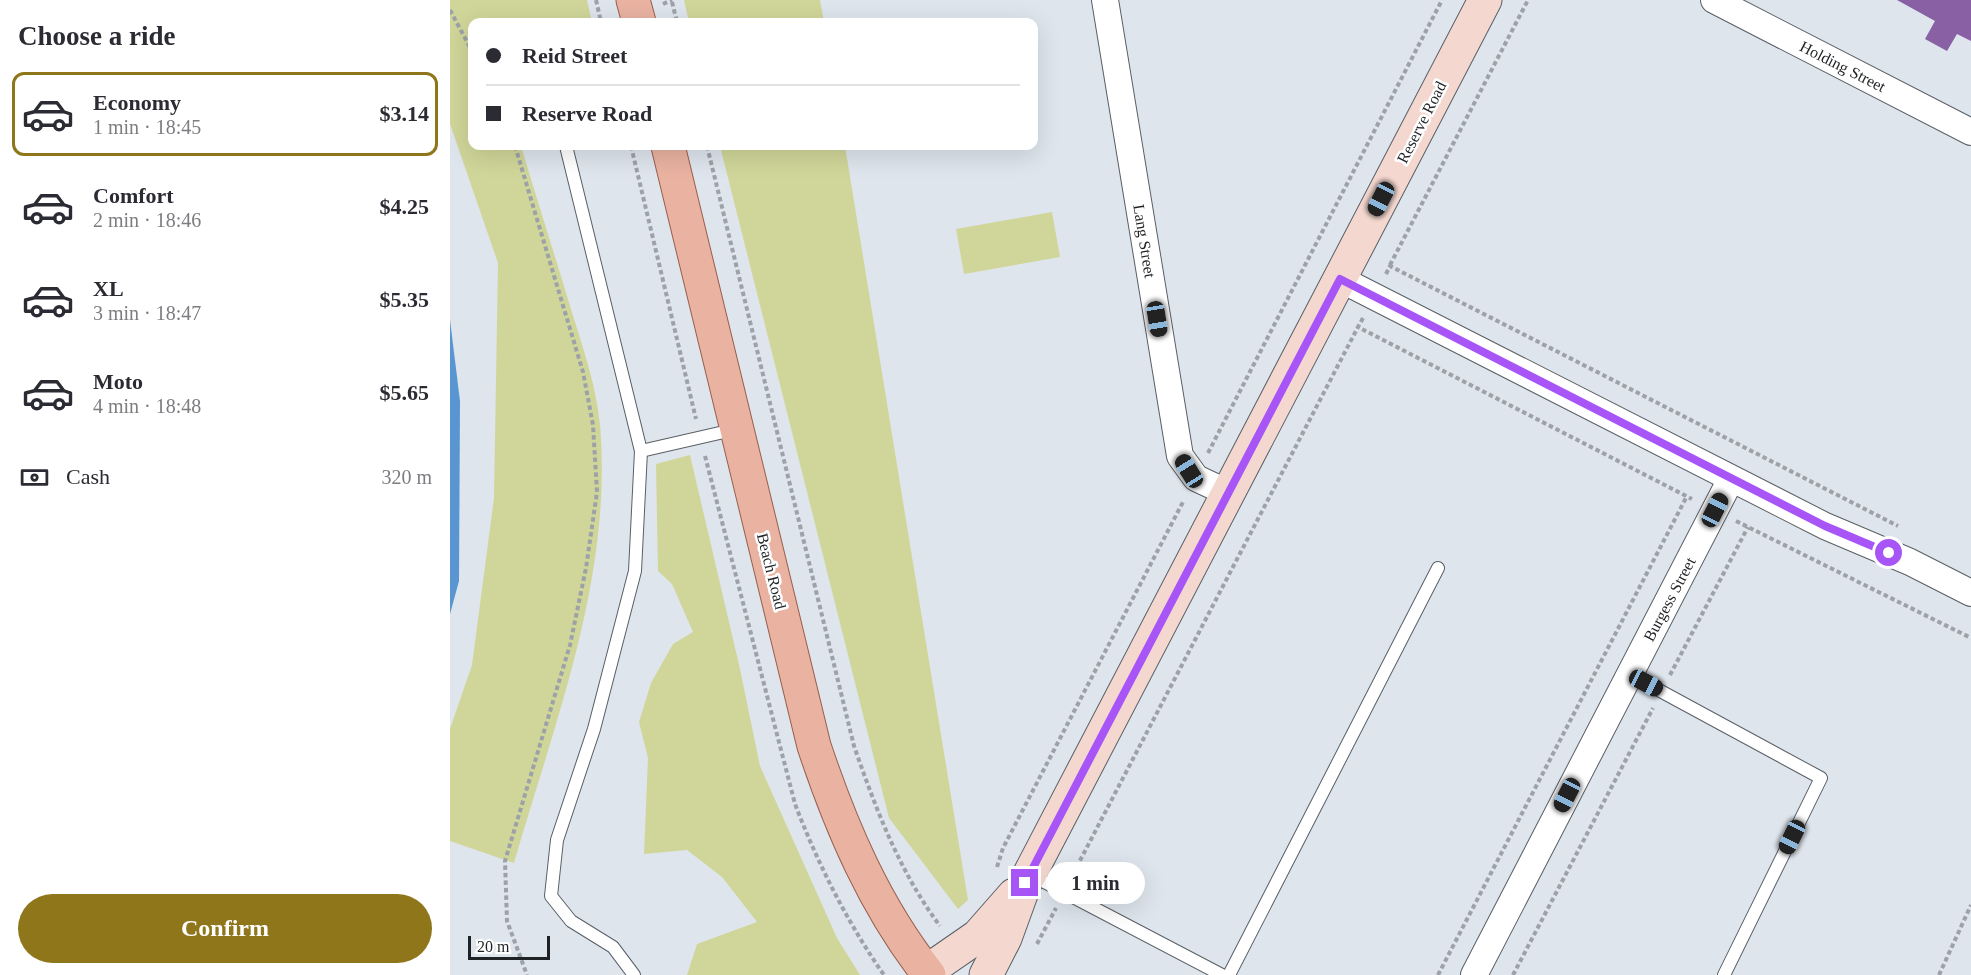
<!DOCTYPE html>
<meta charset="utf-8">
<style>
body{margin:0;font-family:Georgia,serif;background:#f7f7f7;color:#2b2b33;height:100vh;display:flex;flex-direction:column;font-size:22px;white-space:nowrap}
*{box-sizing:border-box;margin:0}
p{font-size:20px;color:#7c7c81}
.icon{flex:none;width:33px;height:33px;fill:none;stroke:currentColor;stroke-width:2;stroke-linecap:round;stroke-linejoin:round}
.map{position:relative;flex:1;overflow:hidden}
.side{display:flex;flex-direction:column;background:#fff;width:450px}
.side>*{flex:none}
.top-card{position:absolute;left:18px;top:18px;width:570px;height:132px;border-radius:12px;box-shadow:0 6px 24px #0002;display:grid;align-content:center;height:132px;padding:0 18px;background:#fff}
.scale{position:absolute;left:18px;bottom:15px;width:82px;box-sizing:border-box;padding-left:6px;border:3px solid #1f2225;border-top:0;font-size:16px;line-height:21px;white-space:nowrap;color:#1f2225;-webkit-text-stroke:4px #fff;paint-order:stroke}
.end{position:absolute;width:27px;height:27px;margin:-14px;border:8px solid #a855f7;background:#fff;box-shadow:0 0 0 3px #fff}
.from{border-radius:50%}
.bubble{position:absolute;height:42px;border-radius:21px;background:#fff;box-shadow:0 6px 24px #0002;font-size:20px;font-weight:800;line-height:42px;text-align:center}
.car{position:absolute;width:18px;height:36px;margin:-18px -9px;border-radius:8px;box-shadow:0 0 4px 2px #0007;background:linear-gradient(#222 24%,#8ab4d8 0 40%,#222 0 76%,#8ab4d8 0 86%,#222 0)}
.top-card b{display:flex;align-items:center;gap:21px;height:57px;font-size:22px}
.top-card b+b{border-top:2px solid #e1e1e2}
.top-card i{width:15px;height:15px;background:#2b2b33}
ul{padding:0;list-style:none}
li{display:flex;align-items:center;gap:18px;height:84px;margin:0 12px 9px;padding:0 6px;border:3px solid transparent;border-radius:12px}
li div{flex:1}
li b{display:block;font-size:22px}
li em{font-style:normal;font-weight:800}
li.on{border-color:#8f761b}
li>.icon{width:54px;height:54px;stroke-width:1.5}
h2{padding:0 18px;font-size:27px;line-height:72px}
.pay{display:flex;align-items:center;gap:15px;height:66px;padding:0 18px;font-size:22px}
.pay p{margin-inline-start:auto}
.cta{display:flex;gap:12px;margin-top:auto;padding:12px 18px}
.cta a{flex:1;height:69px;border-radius:36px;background:#8f761b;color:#fff;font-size:24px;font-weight:800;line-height:69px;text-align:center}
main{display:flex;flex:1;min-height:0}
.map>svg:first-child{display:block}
.green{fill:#d0d699}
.water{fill:#5995d1}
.building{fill:#8860a3}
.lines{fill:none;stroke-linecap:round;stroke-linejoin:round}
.lane-casing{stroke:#595f65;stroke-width:14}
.street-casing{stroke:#595f65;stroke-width:28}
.secondary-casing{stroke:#595f65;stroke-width:35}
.primary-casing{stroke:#995e4d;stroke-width:35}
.path{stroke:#9ca2a8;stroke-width:4;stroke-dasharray:4.5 3;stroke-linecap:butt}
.lane{stroke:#fff;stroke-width:12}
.street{stroke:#fff;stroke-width:26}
.secondary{stroke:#f4d8d0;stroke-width:33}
.primary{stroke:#e9b2a1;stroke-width:33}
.route{stroke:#a855f7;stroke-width:8}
.labels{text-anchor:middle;stroke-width:5;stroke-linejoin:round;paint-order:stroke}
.street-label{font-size:16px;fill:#1f2225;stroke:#fff}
</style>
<main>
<section class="side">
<h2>Choose a ride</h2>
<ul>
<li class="on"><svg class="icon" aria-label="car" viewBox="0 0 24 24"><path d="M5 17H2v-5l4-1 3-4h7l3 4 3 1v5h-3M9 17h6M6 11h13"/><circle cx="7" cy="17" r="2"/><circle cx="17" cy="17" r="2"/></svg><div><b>Economy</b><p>1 min · 18:45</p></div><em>$3.14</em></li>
<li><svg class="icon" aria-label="car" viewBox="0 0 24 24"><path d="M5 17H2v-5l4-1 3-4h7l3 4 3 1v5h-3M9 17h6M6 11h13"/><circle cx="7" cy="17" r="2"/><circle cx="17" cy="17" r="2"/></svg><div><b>Comfort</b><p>2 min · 18:46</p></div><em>$4.25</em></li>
<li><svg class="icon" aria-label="car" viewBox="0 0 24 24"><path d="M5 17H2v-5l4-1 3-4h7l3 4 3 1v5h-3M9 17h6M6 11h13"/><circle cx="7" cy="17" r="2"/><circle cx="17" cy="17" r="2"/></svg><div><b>XL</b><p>3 min · 18:47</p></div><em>$5.35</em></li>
<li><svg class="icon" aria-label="car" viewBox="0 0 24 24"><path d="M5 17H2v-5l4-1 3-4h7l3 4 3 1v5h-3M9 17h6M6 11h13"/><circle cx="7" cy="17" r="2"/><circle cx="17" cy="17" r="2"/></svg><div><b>Moto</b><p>4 min · 18:48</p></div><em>$5.65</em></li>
</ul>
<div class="pay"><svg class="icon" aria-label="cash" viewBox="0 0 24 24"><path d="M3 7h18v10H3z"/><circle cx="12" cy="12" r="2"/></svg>Cash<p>320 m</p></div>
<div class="cta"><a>Confirm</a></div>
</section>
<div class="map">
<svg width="1521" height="975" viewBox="0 0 1521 975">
<rect width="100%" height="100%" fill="#dee5ed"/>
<!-- green -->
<g class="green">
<path d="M0,0H137L142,22H22V146H71C87,199 104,253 120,306C132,345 146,384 150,425C163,575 105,721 64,863L0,841V729L22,665L44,498L48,263L0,124Z"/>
<path d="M234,0H370L374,22H239Z"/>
<path d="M270,146H395L518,900L508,909L439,818Z"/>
<path d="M602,212L610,257L514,274L506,229Z"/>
<path d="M240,455L290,669L310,766L387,938L410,975H237L247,944L307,922L272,877L237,850L194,854L198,758L189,722L201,683L223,644L243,632L222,584L208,571L206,464Z"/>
</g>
<!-- water -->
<path class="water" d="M0,320L10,401L9,581L0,614Z"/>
<!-- building -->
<path class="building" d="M1447,0H1521V41L1507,34L1497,51L1475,39L1485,21Z"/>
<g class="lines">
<!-- lane casing -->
<g class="lane-casing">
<g id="lane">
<path d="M116,146L191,451L185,571L144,729L107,840L101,896L121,921L163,947L184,975"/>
<path d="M191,451L287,429"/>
<path d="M1179,674L1371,778L1274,975"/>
<path d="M581,875L772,975"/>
<path d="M779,975L988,568"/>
</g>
</g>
<!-- street casing -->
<g class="street-casing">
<g id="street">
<path d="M655,0L730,456L746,478L778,493"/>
<path d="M1264,0L1521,132"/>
<path d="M890,279L1375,526L1460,562L1521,593"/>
<path d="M1024,975L1281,479"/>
</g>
</g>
<!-- secondary casing -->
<g class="secondary-casing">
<g id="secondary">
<path d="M476,972L528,936L564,895"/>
<path d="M536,975L555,938L575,883L1035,0"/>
</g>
</g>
<!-- primary casing -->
<g class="primary-casing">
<g id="primary">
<path d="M183,0L189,22"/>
<path d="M218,146L364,746C391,827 425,907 479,975"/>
</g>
</g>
<!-- path -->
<g class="path">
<path d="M146,0L151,22"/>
<path d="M222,2L227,22"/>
<path d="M213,4L222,0"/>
<path d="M0,10L22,51"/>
<path d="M65,146L133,372L143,425L147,492L136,568L120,645L55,861L57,921L77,975"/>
<path d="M181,146L246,419"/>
<path d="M257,146L404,746C426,809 449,871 490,926"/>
<path d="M940,265L1078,0"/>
<path d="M936,274L940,266L1448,526"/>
<path d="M913,318L908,327L1242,499"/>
<path d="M758,453L992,0"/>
<path d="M255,456L345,804C368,864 397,922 434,975"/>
<path d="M1286,521L1521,638"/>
<path d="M1220,675L1298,527"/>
<path d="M547,867L553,848L734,500"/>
<path d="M623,874L908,327"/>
<path d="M587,944L606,908"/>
<path d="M988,975L1237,496"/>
<path d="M1063,975L1203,708"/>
<path d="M1489,975L1521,905"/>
</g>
<!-- lane -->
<use href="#lane" class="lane"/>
<!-- street -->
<use href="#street" class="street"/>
<!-- secondary -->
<use href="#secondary" class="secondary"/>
<!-- primary -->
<use href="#primary" class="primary"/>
</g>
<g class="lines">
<!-- route -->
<path class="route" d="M575,883L890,279L1375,526L1439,553"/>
</g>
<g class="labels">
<!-- street labels -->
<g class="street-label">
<text transform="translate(1393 66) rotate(27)" y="6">Holding Street</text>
<text transform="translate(971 122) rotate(-63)" y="6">Reserve Road</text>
<text transform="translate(695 241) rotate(81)" y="6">Lang Street</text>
<text transform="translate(322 571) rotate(76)" y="6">Beach Road</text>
<text transform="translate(1219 599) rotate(-62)" y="6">Burgess Street</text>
</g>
</g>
</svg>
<div class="scale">20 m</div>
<i class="end from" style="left:1439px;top:553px"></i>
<i class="end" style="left:575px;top:883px"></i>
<div class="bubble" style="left:596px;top:862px;width:99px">1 min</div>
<i class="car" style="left:931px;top:199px;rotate:207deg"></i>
<i class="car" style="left:707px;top:319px;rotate:171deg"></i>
<i class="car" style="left:739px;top:471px;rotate:328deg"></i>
<i class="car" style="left:1265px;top:510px;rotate:27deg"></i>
<i class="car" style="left:1196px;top:683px;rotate:118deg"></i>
<i class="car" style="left:1117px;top:795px;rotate:207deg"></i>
<i class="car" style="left:1342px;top:837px;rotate:206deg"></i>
<div class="top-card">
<b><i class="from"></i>Reid Street</b>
<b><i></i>Reserve Road</b>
</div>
</div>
</main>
